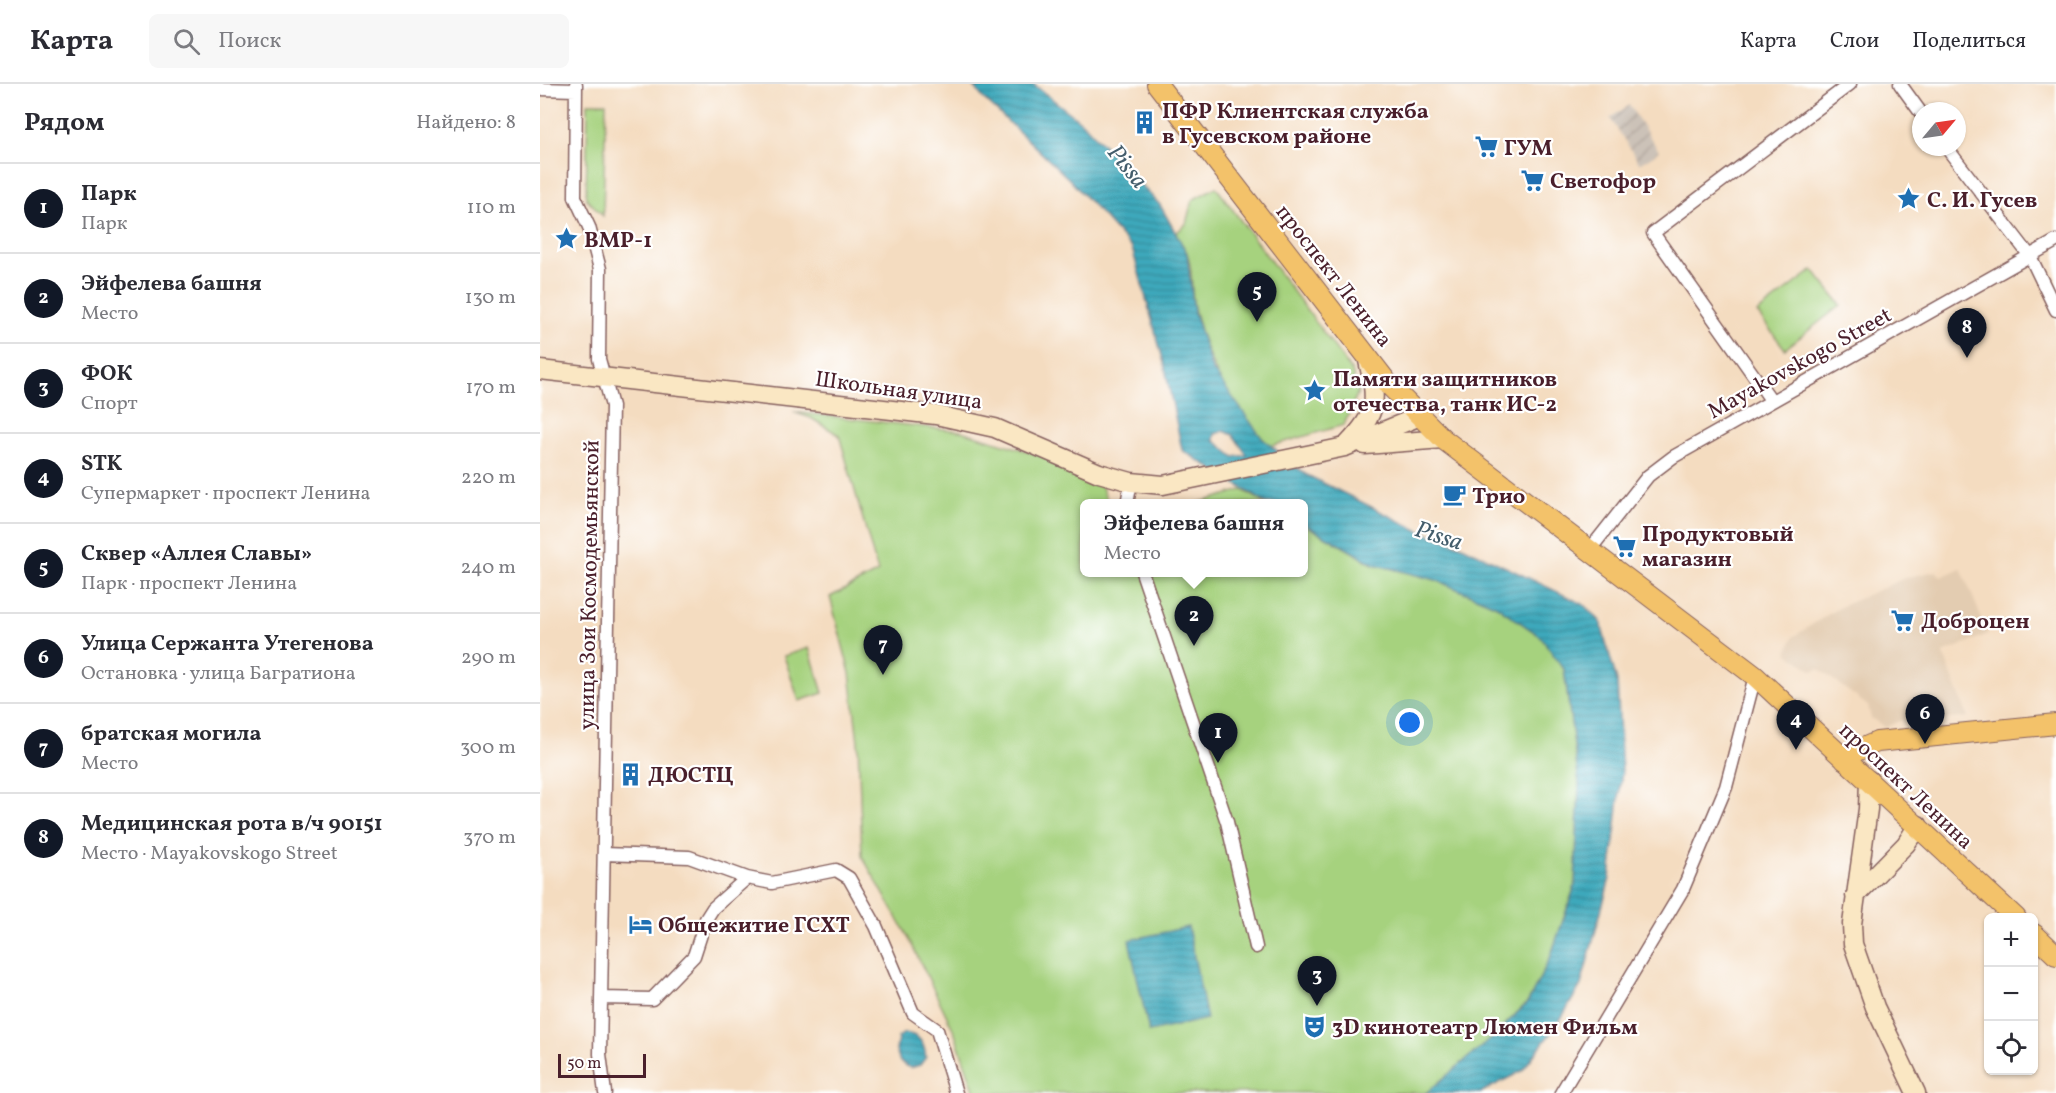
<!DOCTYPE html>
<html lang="ru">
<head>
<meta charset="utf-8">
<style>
	:root { --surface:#fff; --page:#f7f7f7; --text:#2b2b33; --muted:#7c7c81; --line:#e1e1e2; --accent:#111827 }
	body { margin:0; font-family:Vollkorn,serif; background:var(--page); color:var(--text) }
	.controls { position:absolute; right:18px; bottom:18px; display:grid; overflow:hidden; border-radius:9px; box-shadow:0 2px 4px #0004 }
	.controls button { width:54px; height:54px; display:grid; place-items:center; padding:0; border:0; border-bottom:2px solid var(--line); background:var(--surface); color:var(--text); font:30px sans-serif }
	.compass { position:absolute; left:1372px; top:18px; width:54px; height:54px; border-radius:50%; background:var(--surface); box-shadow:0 2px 4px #0004; rotate:61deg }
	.scale { position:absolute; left:18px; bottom:15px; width:88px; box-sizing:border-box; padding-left:6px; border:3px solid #4a1f2b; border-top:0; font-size:16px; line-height:21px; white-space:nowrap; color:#4a1f2b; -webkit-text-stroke:4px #fff; paint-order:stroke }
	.you { position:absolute; left:870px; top:639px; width:21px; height:21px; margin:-15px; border:4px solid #fff; border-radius:50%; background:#1a73e8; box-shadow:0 0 0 9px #1a73e833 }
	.badge { display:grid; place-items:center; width:39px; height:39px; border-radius:50%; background:var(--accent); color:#fff; font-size:20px; font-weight:700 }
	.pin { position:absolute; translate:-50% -50px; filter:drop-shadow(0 2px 3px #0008) }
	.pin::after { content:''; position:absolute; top:32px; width:21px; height:18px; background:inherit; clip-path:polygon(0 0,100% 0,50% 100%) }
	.popup { position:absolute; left:540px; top:415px; width:228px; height:78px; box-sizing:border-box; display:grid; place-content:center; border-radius:9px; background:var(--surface); filter:drop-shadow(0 2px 4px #0005); font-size:20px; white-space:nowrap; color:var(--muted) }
	.popup b { font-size:22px; color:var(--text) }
	.popup::after { content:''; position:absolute; left:50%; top:100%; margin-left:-12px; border:12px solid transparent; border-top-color:var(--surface) }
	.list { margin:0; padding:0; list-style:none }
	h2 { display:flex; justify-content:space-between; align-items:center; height:78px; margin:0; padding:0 24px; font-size:26px }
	h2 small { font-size:20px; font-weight:400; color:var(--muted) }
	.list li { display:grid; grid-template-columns:39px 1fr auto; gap:18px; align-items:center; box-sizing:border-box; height:90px; padding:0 24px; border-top:2px solid var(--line) }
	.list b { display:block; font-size:22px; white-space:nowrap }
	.list p { margin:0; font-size:20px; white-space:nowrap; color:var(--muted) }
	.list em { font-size:20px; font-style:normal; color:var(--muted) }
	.icon { flex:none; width:33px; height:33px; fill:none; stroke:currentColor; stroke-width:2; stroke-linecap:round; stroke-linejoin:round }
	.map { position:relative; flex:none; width:1516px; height:1009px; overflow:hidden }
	header { display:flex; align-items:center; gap:36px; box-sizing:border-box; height:84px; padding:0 30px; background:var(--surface); border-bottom:2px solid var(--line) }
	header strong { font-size:28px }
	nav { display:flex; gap:33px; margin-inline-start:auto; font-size:21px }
	.search { width:420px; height:54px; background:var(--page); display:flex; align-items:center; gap:15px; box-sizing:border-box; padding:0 21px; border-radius:9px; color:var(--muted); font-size:22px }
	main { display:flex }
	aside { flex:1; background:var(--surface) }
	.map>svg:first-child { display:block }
	.built { fill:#e3ccb1 }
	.industrial { fill:url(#industrial-furrows) }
	.green { fill:#a6d27e; stroke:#787854; stroke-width:1.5 }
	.water { fill:url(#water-rules); stroke:#446474; stroke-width:1.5; fill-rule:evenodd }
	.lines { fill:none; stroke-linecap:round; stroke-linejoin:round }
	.minor-casing { stroke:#86615f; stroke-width:15 }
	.secondary-casing { stroke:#86615f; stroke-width:21 }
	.primary-casing { stroke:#86615f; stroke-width:22 }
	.minor { stroke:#fff; stroke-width:12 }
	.secondary { stroke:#fae7c3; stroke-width:18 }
	.primary { stroke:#f3c26a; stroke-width:20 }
	.labels { text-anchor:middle; stroke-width:4.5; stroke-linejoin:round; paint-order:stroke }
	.poi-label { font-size:22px; font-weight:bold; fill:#4a1f2b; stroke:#fff; text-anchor:start }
	.street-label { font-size:22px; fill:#4a1f2b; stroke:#fff }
	.water-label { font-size:24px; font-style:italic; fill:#445d6c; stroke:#fff }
</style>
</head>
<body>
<header>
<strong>Карта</strong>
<div class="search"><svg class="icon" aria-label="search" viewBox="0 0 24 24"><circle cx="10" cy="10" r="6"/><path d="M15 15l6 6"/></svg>Поиск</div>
<nav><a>Карта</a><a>Слои</a><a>Поделиться</a></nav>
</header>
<main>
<aside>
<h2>Рядом<small>Найдено: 8</small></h2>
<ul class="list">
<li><span class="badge">1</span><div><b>Парк</b><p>Парк</p></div><em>110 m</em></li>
<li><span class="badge">2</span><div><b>Эйфелева башня</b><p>Место</p></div><em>130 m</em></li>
<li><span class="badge">3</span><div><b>ФОК</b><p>Спорт</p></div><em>170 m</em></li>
<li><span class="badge">4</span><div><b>STK</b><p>Супермаркет · проспект Ленина</p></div><em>220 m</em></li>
<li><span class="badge">5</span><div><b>Сквер «Аллея Славы»</b><p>Парк · проспект Ленина</p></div><em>240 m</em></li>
<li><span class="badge">6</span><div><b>Улица Сержанта Утегенова</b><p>Остановка · улица Багратиона</p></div><em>290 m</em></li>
<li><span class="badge">7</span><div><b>братская могила</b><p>Место</p></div><em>300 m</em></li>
<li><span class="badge">8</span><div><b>Медицинская рота в/ч 90151</b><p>Место · Mayakovskogo Street</p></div><em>370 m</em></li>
</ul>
</aside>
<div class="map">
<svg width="1516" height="1009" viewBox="0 0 1516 1009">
	<defs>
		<pattern id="industrial-furrows" width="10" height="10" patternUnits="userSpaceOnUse" patternTransform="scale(1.5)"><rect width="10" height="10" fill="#ccc2b8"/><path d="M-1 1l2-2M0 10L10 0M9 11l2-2" fill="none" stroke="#b1a69e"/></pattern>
		<pattern id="water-rules" width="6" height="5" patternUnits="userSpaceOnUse" patternTransform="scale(1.5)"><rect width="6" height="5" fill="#3da9bc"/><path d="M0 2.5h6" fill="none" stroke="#358999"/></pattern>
	</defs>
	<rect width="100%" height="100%" fill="#fff"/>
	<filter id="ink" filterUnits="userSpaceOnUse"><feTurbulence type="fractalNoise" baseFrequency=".0167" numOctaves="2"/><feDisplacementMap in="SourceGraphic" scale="12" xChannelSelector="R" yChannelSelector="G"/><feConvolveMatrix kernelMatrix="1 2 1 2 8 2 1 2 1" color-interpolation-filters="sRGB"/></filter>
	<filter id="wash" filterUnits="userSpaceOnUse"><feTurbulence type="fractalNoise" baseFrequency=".008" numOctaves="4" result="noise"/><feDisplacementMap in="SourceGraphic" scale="24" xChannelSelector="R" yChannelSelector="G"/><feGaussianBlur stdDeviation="1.35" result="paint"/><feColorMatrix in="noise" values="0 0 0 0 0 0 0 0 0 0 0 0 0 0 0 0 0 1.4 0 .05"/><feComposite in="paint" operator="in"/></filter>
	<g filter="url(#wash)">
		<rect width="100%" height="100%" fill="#f4dcc0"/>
		<path class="built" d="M 1421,484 L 1448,550 L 1403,569 L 1428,633 L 1364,640 L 1362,636 L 1345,643 L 1331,634 L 1328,622 L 1279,585 L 1273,587 L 1247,569 L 1253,553 L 1298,524 L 1367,493 L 1396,487 L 1401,493 Z"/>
		<path class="industrial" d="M 1089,21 L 1119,67 L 1100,80 L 1070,34 Z"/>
		<path class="green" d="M 48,19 L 66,19 L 63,132 L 46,114 Z
			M 676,103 L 812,287 L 818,308 L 804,341 L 731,362 C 691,329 667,277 655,228 C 650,210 654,187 647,169 C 645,163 638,156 635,150 L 646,140 L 652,116 Z
			M 1273,186 L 1301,221 L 1245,265 L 1217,229 Z
			M 253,328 L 421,347 L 556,388 L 568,419 L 544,420 L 544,488 L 764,488 L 764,440 L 833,480 L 896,496 L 955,521 L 1000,552 L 1024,585 L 1039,699 L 1035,802 L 1010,874 L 988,918 L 953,953 L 886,1009 L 435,1009 L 414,947 L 367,851 L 322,772 L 318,658 L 310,589 L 290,513 L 338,488 L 299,351 L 271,334 Z
			M 702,406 L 726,419 L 655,420 Z
			M 269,564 L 283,609 L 259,617 L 244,572 Z"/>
		<path class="water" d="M 432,0 L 493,0 L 544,40 L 620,121 L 647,169 L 654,228 L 672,285 L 722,354 L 765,390 L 880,447 L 920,461 L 1043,520 L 1060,537 L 1077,597 L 1082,687 L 1070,794 L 1041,901 L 1019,938 L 982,987 L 940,1009 L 886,1009 L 953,953 L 988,918 L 1010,874 L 1035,802 L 1039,699 L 1024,585 L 1000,552 L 955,521 L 896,496 L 834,480 L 764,440 L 764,420 L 726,419 L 642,366 L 624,279 L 592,164 L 529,95 L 443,14 ZM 684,347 L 693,351 L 707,371 L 694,373 L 674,356 L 675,350 Z
			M 648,843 L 667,935 L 609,948 L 589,856 Z
			M 364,949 C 380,951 384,958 386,973 L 380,981 L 370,984 L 360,978 L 356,967 L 358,954 Z"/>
	</g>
	<g filter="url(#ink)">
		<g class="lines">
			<defs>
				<path id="minor" d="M 36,0 L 35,113 L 49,143 L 60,185 L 59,275 L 72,322 L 60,970 L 65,1009
					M 1360,0 L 1381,29
					M 0,5 L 36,6
					M 1406,63 L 1490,172 L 1516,226
					M 1231,316 L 1113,149 L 1310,0
					M 587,420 L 591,398
					M 1048,468 L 1108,392 L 1133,373 L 1516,157
					M 602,488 L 687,738 L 716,863
					M 64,770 L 149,773 L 207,794 L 232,799 L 296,786 L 309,794 L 336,842 L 373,929 L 397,946 L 416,1009
					M 61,914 L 112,915 L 154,872 L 166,835 L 173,824 L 207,794
					M 1021,1009 L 1143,805 L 1186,703 L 1215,592"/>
				<path id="secondary" d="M 0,286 L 396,331 L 455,344 L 559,389 L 591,398 L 623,401 L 805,363 L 880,332
					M 807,361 C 840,326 837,317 827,272
					M 825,361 L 903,355
					M 1329,696 L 1328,725 L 1312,840 L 1313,860 L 1335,923 L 1376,1009
					M 1315,812 L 1366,760 L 1378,741"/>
				<path id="primary" d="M 617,0 L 850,302 L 903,355 L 1215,592 L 1476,834
					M 1305,676 L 1314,668 L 1337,658 L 1516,640
					M 1494,850 L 1516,871"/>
			</defs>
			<use href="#minor" class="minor-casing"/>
			<use href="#secondary" class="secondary-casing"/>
			<use href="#primary" class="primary-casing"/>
			<use href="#minor" class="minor"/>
			<use href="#secondary" class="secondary"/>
			<use href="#primary" class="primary"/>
		</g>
	</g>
	<defs>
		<symbol id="building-bare" viewBox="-9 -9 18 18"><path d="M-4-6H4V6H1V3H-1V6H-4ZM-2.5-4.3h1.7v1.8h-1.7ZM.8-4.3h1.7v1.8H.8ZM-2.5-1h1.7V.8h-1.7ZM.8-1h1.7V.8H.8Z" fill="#1f6fb2" stroke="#fff" stroke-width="2.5" paint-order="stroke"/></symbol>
		<symbol id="supermarket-bare" viewBox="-9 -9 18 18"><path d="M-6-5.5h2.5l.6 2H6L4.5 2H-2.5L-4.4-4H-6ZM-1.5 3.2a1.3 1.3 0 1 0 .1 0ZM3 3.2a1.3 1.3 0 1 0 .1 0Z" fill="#1f6fb2" stroke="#fff" stroke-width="2.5" paint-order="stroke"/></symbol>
		<symbol id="sight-bare" viewBox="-9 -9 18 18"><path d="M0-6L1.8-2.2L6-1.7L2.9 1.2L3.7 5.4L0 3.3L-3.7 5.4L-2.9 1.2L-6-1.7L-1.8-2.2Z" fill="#1f6fb2" stroke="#fff" stroke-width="2.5" paint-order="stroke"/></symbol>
		<symbol id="cafe-bare" viewBox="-9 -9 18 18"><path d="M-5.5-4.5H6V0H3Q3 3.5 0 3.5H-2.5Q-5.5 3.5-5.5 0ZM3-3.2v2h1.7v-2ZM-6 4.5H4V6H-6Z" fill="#1f6fb2" stroke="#fff" stroke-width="2.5" paint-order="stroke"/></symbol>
		<symbol id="hotel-bare" viewBox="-9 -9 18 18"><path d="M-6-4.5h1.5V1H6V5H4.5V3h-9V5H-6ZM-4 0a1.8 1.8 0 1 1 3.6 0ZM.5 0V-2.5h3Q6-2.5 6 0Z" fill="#1f6fb2" stroke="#fff" stroke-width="2.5" paint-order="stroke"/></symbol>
		<symbol id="theatre-bare" viewBox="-9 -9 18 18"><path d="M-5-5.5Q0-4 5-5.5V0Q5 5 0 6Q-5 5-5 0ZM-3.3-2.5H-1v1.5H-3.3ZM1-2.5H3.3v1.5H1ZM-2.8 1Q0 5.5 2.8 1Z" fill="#1f6fb2" stroke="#fff" stroke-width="2.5" paint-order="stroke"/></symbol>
	</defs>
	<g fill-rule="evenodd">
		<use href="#building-bare" x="588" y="22" width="33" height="33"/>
		<use href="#supermarket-bare" x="930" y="46" width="33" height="33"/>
		<use href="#supermarket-bare" x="976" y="80" width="33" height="33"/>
		<use href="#sight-bare" x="1352" y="98" width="33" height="33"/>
		<use href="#sight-bare" x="10" y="138" width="33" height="33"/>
		<use href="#sight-bare" x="758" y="290" width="33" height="33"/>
		<use href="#cafe-bare" x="898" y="394" width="33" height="33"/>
		<use href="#supermarket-bare" x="1068" y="446" width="33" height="33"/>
		<use href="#supermarket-bare" x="1346" y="520" width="33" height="33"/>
		<use href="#building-bare" x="74" y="674" width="33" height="33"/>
		<use href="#hotel-bare" x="84" y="824" width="33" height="33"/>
		<use href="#theatre-bare" x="758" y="926" width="33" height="33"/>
	</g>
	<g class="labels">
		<g class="poi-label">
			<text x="622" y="34">ПФР Клиентская служба<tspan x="622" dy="25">в Гусевском районе</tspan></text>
			<text x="964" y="71">ГУМ</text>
			<text x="1010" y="104">Светофор</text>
			<text x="1387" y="123">С. И. Гусев</text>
			<text x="44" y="163">BMP-1</text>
			<text x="793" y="302">Памяти защитников<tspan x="793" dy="25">отечества, танк ИС-2</tspan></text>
			<text x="932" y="419">Трио</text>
			<text x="1102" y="457">Продуктовый<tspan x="1102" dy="25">магазин</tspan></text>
			<text x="1381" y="544">Доброцен</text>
			<text x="108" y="698">ДЮСТЦ</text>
			<text x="118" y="848">Общежитие ГСХТ</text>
			<text x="792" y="950">3D кинотеатр Люмен Фильм</text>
		</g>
		<g class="street-label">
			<text transform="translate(795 191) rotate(52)" y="8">проспект Ленина</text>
			<text transform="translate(1259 278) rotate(-29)" y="8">Mayakovskogo Street</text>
			<text transform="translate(359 305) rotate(8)" y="8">Школьная улица</text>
			<text transform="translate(48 501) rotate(-89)" y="8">улица Зои Космодемьянской</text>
			<text transform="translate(1367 701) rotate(43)" y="8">проспект Ленина</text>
		</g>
		<g class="water-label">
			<text transform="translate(588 82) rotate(51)" y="8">Pissa</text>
			<text transform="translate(899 451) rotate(18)" y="8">Pissa</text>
		</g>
	</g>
</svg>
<div class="controls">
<button>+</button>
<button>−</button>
<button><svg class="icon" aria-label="locate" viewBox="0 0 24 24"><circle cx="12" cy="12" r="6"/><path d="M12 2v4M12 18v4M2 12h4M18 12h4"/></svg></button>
</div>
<svg class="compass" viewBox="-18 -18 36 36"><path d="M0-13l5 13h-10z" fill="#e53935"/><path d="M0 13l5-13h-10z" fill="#7c7c81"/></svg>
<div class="scale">50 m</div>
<div class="you"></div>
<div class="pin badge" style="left:678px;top:679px">1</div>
<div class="pin badge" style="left:654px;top:562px">2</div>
<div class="popup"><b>Эйфелева башня</b>Место</div>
<div class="pin badge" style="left:777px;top:922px">3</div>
<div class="pin badge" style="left:1256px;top:666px">4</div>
<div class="pin badge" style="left:717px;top:238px">5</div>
<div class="pin badge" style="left:1385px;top:660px">6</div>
<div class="pin badge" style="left:343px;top:591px">7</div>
<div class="pin badge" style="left:1427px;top:274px">8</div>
</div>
</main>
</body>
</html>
